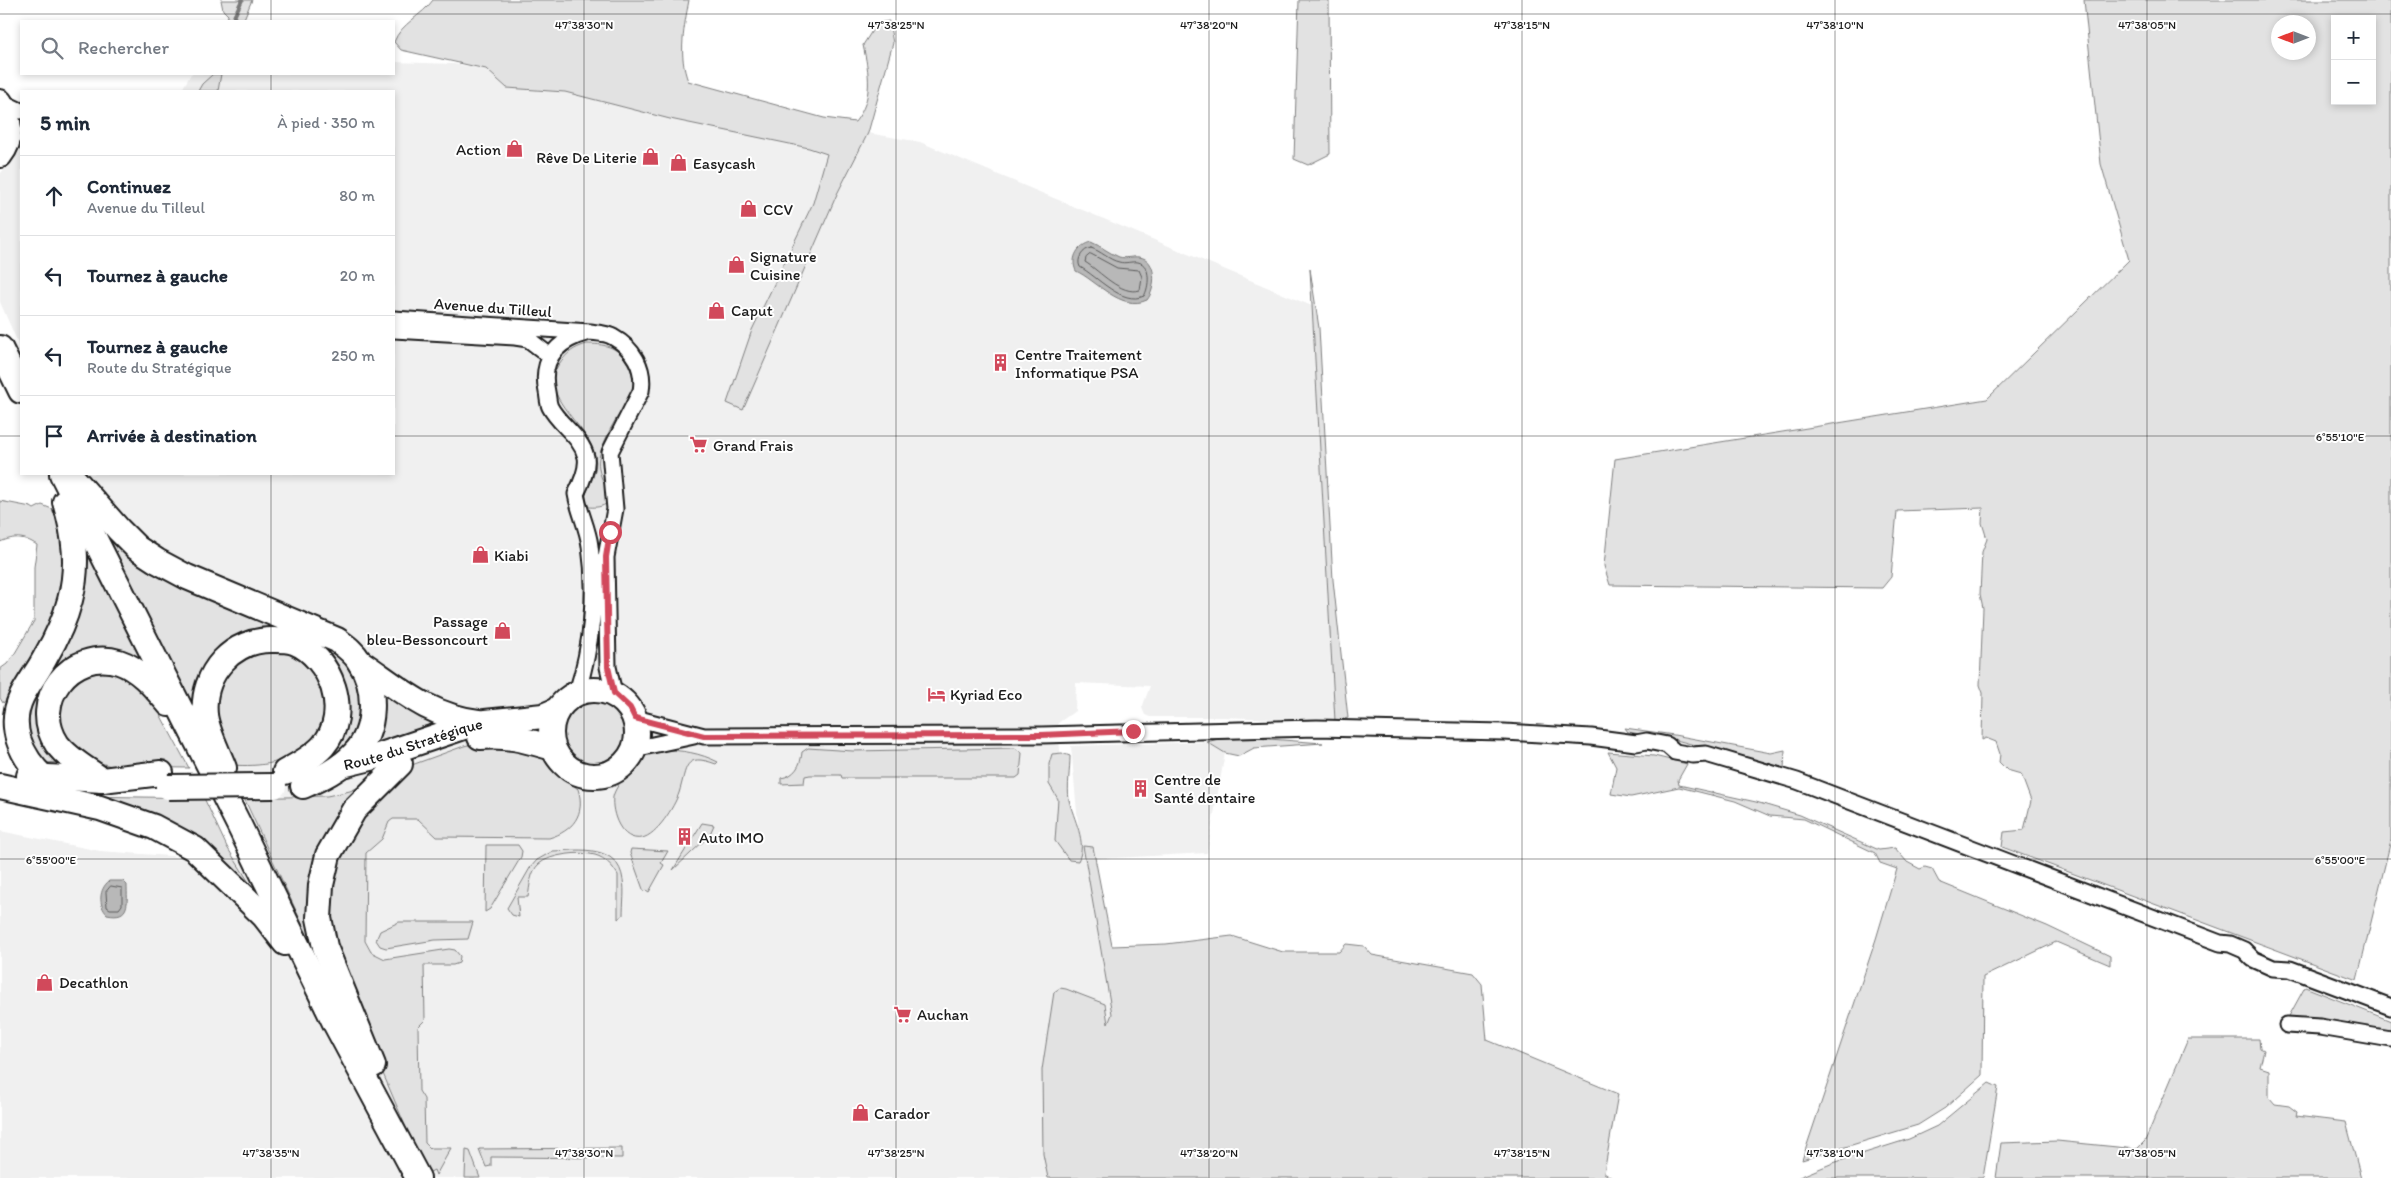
<!DOCTYPE html>
<html lang="fr">
<head>
<meta charset="utf-8">
<style>
	:root { --surface:#fff; --page:#f2f2f3; --text:#1f2937; --muted:#747a83; --line:#e0e1e3 }
	body { margin:0; font-family:Itim,sans-serif; background:var(--page); color:var(--text) }
	.controls { position:absolute; right:15px; top:15px; display:grid; overflow:hidden; border-radius:0px; box-shadow:0 2px 8px #0003 }
	.controls button { width:45px; height:45px; display:grid; place-items:center; padding:0; border:0; border-bottom:1px solid var(--line); background:var(--surface); color:var(--text); font:25px sans-serif }
	.compass { position:absolute; left:2271px; top:15px; width:45px; height:45px; border-radius:50%; background:var(--surface); box-shadow:0 2px 8px #0003; rotate:270deg }
	.stop { position:absolute; width:15px; height:15px; margin:-11px; border:4px solid #d1495b; border-radius:50%; background:#fff }
	.stop.end { background:#d1495b; border-color:#fff; box-shadow:0 1px 5px #0008 }
	.list { margin:0; padding:0; list-style:none }
	h2 { display:flex; justify-content:space-between; align-items:center; height:65px; margin:0; padding:0 20px; font-size:21px }
	h2 small { font-size:16px; font-weight:400; color:var(--muted) }
	.list li { display:grid; grid-template-columns:32px 1fr auto; gap:15px; align-items:center; box-sizing:border-box; height:80px; padding:0 20px; border-top:1px solid var(--line) }
	.list b { display:block; font-size:19px; white-space:nowrap }
	.list p { margin:0; font-size:16px; white-space:nowrap; color:var(--muted) }
	.list em { font-size:16px; font-style:normal; color:var(--muted) }
	.icon { flex:none; width:28px; height:28px; fill:none; stroke:currentColor; stroke-width:2; stroke-linecap:round; stroke-linejoin:round }
	.map { position:relative; flex:none; width:2391px; height:1178px; overflow:hidden }
	.search { position:absolute; background:var(--surface); box-shadow:0 2px 8px #0003; left:20px; top:20px; width:375px; height:55px; display:flex; align-items:center; gap:12px; box-sizing:border-box; padding:0 18px; border-radius:0px; color:var(--muted); font-size:19px }
	.panel { position:absolute; background:var(--surface); box-shadow:0 2px 8px #0003; left:20px; top:90px; width:375px; height:385px; border-radius:0px }
	.map>svg:first-child { display:block }
	.built { fill:#f0f0f0 }
	.green { fill:#e2e2e2; stroke:#7f7f7f; fill-rule:evenodd }
	.water { fill:#b8b8b8; stroke:#7a7a7a }
	.lines { fill:none; stroke-linecap:round; stroke-linejoin:round }
	.shore { stroke:#5a5a5a; stroke-width:1 }
	.stream { stroke:#7a7a7a; stroke-width:4 }
	.street-casing { stroke:#1c1c1c; stroke-width:19 }
	.primary-casing { stroke:#1c1c1c; stroke-width:28 }
	.street { stroke:#fff; stroke-width:15 }
	.primary { stroke:#fff; stroke-width:24 }
	.primary-bridge-casing { stroke:#1c1c1c; stroke-width:28; stroke-linecap:butt }
	.primary-bridge { stroke:#fff; stroke-width:24 }
	.route { stroke:#d1495b; stroke-width:6 }
	.ticks { fill:none; stroke:#1c1c1c; stroke-width:1; stroke-opacity:0.45 }
	.labels { text-anchor:middle; stroke-width:4; stroke-linejoin:round; paint-order:stroke }
	.poi-label { font-size:16px; fill:#1c1c1c; stroke:#fff; text-anchor:start }
	.street-label { font-size:16px; fill:#1c1c1c; stroke:#fff }
	.ticks-label { font-size:12px; text-anchor:middle; fill:#1c1c1c; stroke:#fff; stroke-width:4; stroke-linejoin:round; paint-order:stroke }
</style>
</head>
<body>
<div class="map">
<svg width="2391" height="1178" viewBox="0 0 2391 1178">
	<rect width="100%" height="100%" fill="#fff"/>
	<filter id="ink" filterUnits="userSpaceOnUse"><feTurbulence type="fractalNoise" baseFrequency=".02" numOctaves="2"/><feDisplacementMap in="SourceGraphic" scale="10" xChannelSelector="R" yChannelSelector="G"/><feConvolveMatrix kernelMatrix="1 2 1 2 8 2 1 2 1" color-interpolation-filters="sRGB"/></filter>
	<g filter="url(#ink)">
		<path class="built" d="M 394,62 L 454,64 L 486,69 L 508,88 L 565,92 L 670,119 L 809,148 L 827,154 L 868,133 L 920,142 L 1312,306 L 1335,721 L 1222,717 L 1150,717 L 1145,715 L 1142,708 L 1150,686 L 1076,683 L 1075,711 L 1058,723 L 1060,750 L 1058,799 L 1079,834 L 1071,746 L 1207,742 L 1225,753 L 1207,853 L 1096,859 L 1093,847 L 1095,918 L 1112,1014 L 1049,1178 L 0,1178 L 0,831 L 100,851 L 198,858 L 276,856 L 77,474 L 394,474 L 394,91 L 181,91 L 191,74 L 394,74 Z
			M 21,150 L 21,350 L 0,302 L 0,174 Z"/>
		<path class="green" d="M 221,0 L 252,0 L 243,21 L 227,21 L 228,15 L 223,10 Z
			M 433,0 L 689,0 C 684,27 678,55 688,81 L 824,118 L 855,122 C 874,98 869,73 863,45 L 877,23 L 889,21 L 893,43 L 868,133 L 837,194 L 743,410 L 727,403 L 752,330 L 813,203 L 827,154 L 809,148 L 670,119 L 565,92 L 507,88 L 486,69 L 401,50 L 394,42 C 401,23 422,16 433,0 Z
			M 1299,0 L 1329,0 L 1330,154 L 1308,165 L 1294,159 Z
			M 2084,0 L 2391,0 L 2391,840 L 2357,980 L 2002,847 L 2004,832 L 2024,830 L 2031,801 L 2021,774 L 2007,770 L 1999,762 L 2000,754 L 1996,742 L 1986,738 L 1982,740 L 1983,693 L 1980,685 L 1983,608 L 1980,594 L 1982,552 L 1987,539 L 1982,523 L 1983,508 L 1897,511 L 1891,577 L 1882,588 L 1610,585 L 1604,566 L 1615,459 L 1987,399 L 2129,260 L 2101,164 ZM 2335,19 L 2372,19 L 2372,101 L 2335,101 ZM 2308,22 L 2308,52 L 2278,52 L 2278,22 Z
			M 213,74 L 221,74 L 218,91 L 198,91 L 202,84 Z
			M 1310,269 L 1319,328 L 1333,580 L 1348,718 L 1335,721 Z
			M 587,344 C 603,344 617,346 626,361 C 634,373 637,390 628,404 C 625,408 621,411 618,416 C 611,426 604,442 600,454 C 597,463 599,474 604,483 C 605,486 609,489 610,493 C 612,506 598,508 589,507 L 584,500 C 588,485 599,472 595,456 C 590,426 536,396 559,364 C 567,353 573,348 587,344 Z
			M 0,501 L 31,507 L 34,509 L 42,505 L 52,509 L 64,538 L 67,590 L 20,683 L 3,703 L 0,698 L 0,669 L 7,664 L 15,653 L 34,621 L 34,567 L 37,545 C 23,536 15,536 0,542 Z
			M 103,528 L 303,631 L 346,660 L 358,671 L 364,725 L 341,757 L 318,762 L 332,671 L 258,634 L 197,703 L 192,704 L 106,539 Z
			M 85,551 L 95,561 L 148,673 L 125,657 L 56,671 L 60,762 L 44,763 L 30,753 L 25,712 Z
			M 266,651 C 272,651 280,650 286,652 C 315,662 335,698 322,727 C 320,733 314,738 309,742 C 288,764 261,767 231,765 L 213,724 L 218,685 L 232,665 L 250,654 Z
			M 105,667 L 137,682 L 154,703 L 189,768 L 115,767 L 86,759 L 59,729 L 60,697 L 79,675 Z
			M 383,687 L 447,725 L 370,752 Z
			M563 733a31 31 0 1 1 62 0a31 31 0 1 1-62 0Z
			M 1625,728 L 1674,735 L 1771,753 L 1785,750 L 1784,769 L 1676,740 L 1628,732 Z
			M 1255,738 L 1323,743 L 1254,748 L 1239,756 L 1225,753 L 1207,742 L 1218,739 Z
			M 485,741 L 546,757 L 555,771 L 578,789 C 586,814 573,831 549,838 L 437,837 L 418,819 L 393,819 L 389,822 L 382,839 L 366,853 L 365,941 L 371,952 L 385,959 L 449,949 L 455,950 L 460,956 L 459,963 L 453,965 L 424,965 L 425,1020 L 418,1027 L 419,1091 L 424,1099 L 425,1143 L 430,1148 L 451,1148 L 436,1175 L 434,1170 L 428,1173 L 413,1144 L 333,956 L 326,904 L 341,841 L 409,766 L 464,746 Z
			M 808,748 L 853,751 L 1015,748 L 1022,753 L 1020,775 L 1016,778 L 842,778 L 841,775 L 810,775 L 805,776 L 804,783 L 781,784 L 781,778 C 795,776 801,765 802,752 Z
			M 662,750 C 682,750 700,753 718,762 L 716,764 C 683,752 687,768 679,793 C 674,807 657,835 642,838 C 621,842 611,813 613,797 C 615,785 637,760 648,753 C 651,751 657,751 662,750 Z
			M 1608,752 L 1654,756 L 1687,764 L 1678,780 L 1679,785 L 1756,802 L 1800,815 L 1879,850 L 1895,848 L 1907,862 L 1920,869 L 1925,867 L 1932,869 L 1939,882 L 2047,926 L 2110,956 L 2110,965 L 2056,942 L 1983,977 L 1982,1075 L 1945,1108 L 1918,1125 L 1802,1160 L 1876,939 L 1897,869 L 1880,863 L 1875,853 L 1804,819 L 1770,816 L 1735,801 L 1679,787 L 1631,797 L 1611,794 L 1616,767 Z
			M 1062,753 L 1070,756 C 1070,770 1067,786 1069,800 C 1073,818 1088,843 1078,861 L 1069,860 L 1055,841 L 1058,799 L 1049,784 L 1049,764 L 1052,754 Z
			M 379,778 L 322,854 L 335,995 L 244,798 L 327,796 L 350,791 Z
			M 78,796 L 204,798 L 227,847 L 260,900 L 236,878 Z
			M 702,823 L 714,825 L 709,836 L 673,870 Z
			M 486,845 L 518,845 L 522,851 L 521,857 L 490,909 L 485,912 Z
			M 1083,846 L 1093,847 L 1112,946 L 1166,944 L 1232,936 L 1283,952 L 1339,952 L 1346,944 L 1364,946 L 1372,955 L 1473,973 L 1482,984 L 1487,1040 L 1618,1094 L 1604,1173 L 1612,1178 L 1048,1178 L 1043,1154 L 1042,1070 L 1054,992 L 1060,988 L 1066,989 L 1105,1004 L 1108,1024 L 1112,1014 Z
			M 631,849 L 668,851 L 661,863 L 664,865 L 649,892 L 646,890 L 644,892 L 630,853 Z
			M 553,851 C 580,850 618,844 623,880 C 625,891 623,904 623,915 L 618,919 L 618,875 C 613,867 606,858 595,855 C 581,851 550,854 539,864 C 530,872 530,886 528,897 L 517,897 L 519,917 L 512,915 L 507,908 L 530,868 L 537,860 Z
			M 399,922 L 473,922 L 468,939 L 435,940 L 386,948 L 380,946 L 376,940 L 380,931 Z
			M 2305,987 L 2391,1021 L 2391,1033 L 2288,1018 Z
			M 2188,1039 L 2259,1039 L 2260,1048 L 2264,1050 L 2260,1067 L 2269,1070 L 2269,1097 L 2275,1104 L 2289,1106 L 2297,1112 L 2296,1116 L 2346,1122 L 2361,1178 L 1996,1178 L 2001,1143 L 2057,1141 L 2137,1149 L 2145,1141 Z
			M 1989,1083 L 1998,1087 L 1983,1178 L 1797,1178 L 1833,1163 L 1909,1139 L 1937,1126 Z
			M 622,1148 L 622,1158 L 491,1157 L 491,1166 L 486,1167 L 479,1149 Z
			M 466,1150 L 470,1151 L 480,1178 L 465,1178 Z"/>
		<path class="water" d="M 1091,242 C 1101,246 1109,253 1119,257 C 1126,259 1132,256 1139,257 C 1158,259 1156,289 1147,300 C 1121,312 1096,280 1076,271 C 1070,258 1078,245 1091,242 Z
			M 109,881 L 123,881 L 127,885 C 127,902 131,919 107,914 C 98,905 99,889 109,881 Z"/>
		<g class="lines">
			<path class="shore" d="M 1091,248 C 1101,251 1109,260 1119,262 C 1125,264 1132,261 1138,262 C 1152,265 1149,288 1144,296 C 1122,306 1097,276 1080,267 C 1076,259 1083,249 1091,248 Z
				M 1091,254 L 1117,268 L 1139,270 L 1142,277 L 1140,290 C 1121,296 1100,271 1085,262 L 1086,258 Z
				M 111,886 L 122,888 L 122,905 L 119,909 L 110,909 L 107,907 L 106,892 Z"/>
			<path class="stream" d="M 232,21 L 242,0"/>
			<defs>
				<path id="street" d="M 0,101 L 21,111
					M 394,319 L 590,332 C 597,333 607,333 613,337 C 633,348 645,368 641,391 L 610,452 L 615,509 L 606,557 L 608,667 L 614,693
					M 394,330 L 515,337 L 528,339 L 550,356
					M 577,692 C 592,646 597,594 590,546 C 588,528 579,512 576,494 C 581,484 588,468 586,457 C 581,436 559,425 550,407 C 548,403 548,397 547,392 C 540,361 556,341 586,333
					M 635,718 L 704,736 L 1041,735 L 1317,728 L 1504,732 L 1591,737 L 1636,743 L 1647,741 L 1667,745 L 1675,752 L 1693,755 L 1706,754 L 1797,781 L 2220,943 L 2230,944 L 2244,950 L 2253,959 L 2273,968 L 2290,969 L 2391,1007
					M 634,749 L 694,736
					M 2287,1025 L 2320,1027 L 2391,1039"/>
				<g id="primary">
					<path d="M 0,102 C 10,119 14,138 0,155"/>
					<path d="M 0,348 L 21,391"/>
					<path d="M 62,474 L 238,823 L 335,1023 L 418,1178"/>
					<path d="M 74,479 L 119,530 L 137,548 L 157,561 L 187,577 L 337,640 C 345,646 354,652 359,661 C 377,687 377,731 354,754 C 340,769 321,778 303,786"/>
					<path d="M 360,662 C 400,689 428,716 478,722"/>
					<circle cx="594" cy="733" r="43"/>
					<path d="M 480,737 C 511,735 525,740 553,748"/>
					<path id="s1" d="M 342,765 L 375,757 L 464,727 L 485,722 L 543,716 L 557,710"/>
					<path d="M 224,768 C 218,752 207,732 205,715 C 201,673 233,638 275,640 C 281,640 288,640 294,642 C 331,657 352,713 323,746 C 313,757 298,765 285,772"/>
					<path d="M 161,773 L 102,780 C 87,769 68,759 57,744 C 29,702 71,647 119,662 C 140,669 155,688 169,704"/>
					<path d="M 29,776 L 103,780"/>
					<path d="M 44,778 C 21,757 7,726 22,696 C 29,682 39,670 46,656 C 56,639 65,619 70,600 C 79,566 75,535 65,502"/>
					<path d="M 0,786 L 100,808 L 154,827 L 195,849 L 264,916 L 285,943"/>
					<path d="M 373,1065 L 325,947 L 319,918 L 321,885 L 328,855 L 354,810 L 400,764"/>
				</g>
			</defs>
			<use href="#street" class="street-casing"/>
			<use href="#primary" class="primary-casing"/>
			<use href="#street" class="street"/>
			<use href="#primary" class="primary"/>
			<defs>
				<path id="primary-bridge" d="M 168,787 L 274,786"/>
			</defs>
			<use href="#primary-bridge" class="primary-bridge-casing"/>
			<use href="#primary-bridge" class="primary-bridge"/>
		</g>
	</g>
	<g class="lines" filter="url(#ink)">
		<path class="route" d="M 610,532 L 606,557 L 608,667 L 614,693 L 630,708 L 635,718 L 704,736 L 1041,735 L 1133,731"/>
	</g>
	<path class="ticks" d="M 271,0 L 271,21M 584,0 L 584,1178M 896,0 L 896,1178M 1209,0 L 1209,1178M 1522,0 L 1522,1178M 1835,0 L 1835,1178M 2147,0 L 2147,1178M 0,14 L 2391,14M 271,74 L 271,91M 0,436 L 21,436M 394,436 L 2391,436M 271,474 L 271,1178M 0,859 L 2391,859"/>
	<defs>
		<symbol id="shop-bare" viewBox="-9 -9 18 18"><path d="M-5-2.5h2.3a2.7 3.5 0 0 1 5.4 0H5L5.5 6h-11ZM-1.5-2.5h3a1.5 2.3 0 0 0-3 0Z" fill="#d1495b" stroke="#fff" stroke-width="2.5" paint-order="stroke"/></symbol>
		<symbol id="building-bare" viewBox="-9 -9 18 18"><path d="M-4-6H4V6H1V3H-1V6H-4ZM-2.5-4.3h1.7v1.8h-1.7ZM.8-4.3h1.7v1.8H.8ZM-2.5-1h1.7V.8h-1.7ZM.8-1h1.7V.8H.8Z" fill="#d1495b" stroke="#fff" stroke-width="2.5" paint-order="stroke"/></symbol>
		<symbol id="supermarket-bare" viewBox="-9 -9 18 18"><path d="M-6-5.5h2.5l.6 2H6L4.5 2H-2.5L-4.4-4H-6ZM-1.5 3.2a1.3 1.3 0 1 0 .1 0ZM3 3.2a1.3 1.3 0 1 0 .1 0Z" fill="#d1495b" stroke="#fff" stroke-width="2.5" paint-order="stroke"/></symbol>
		<symbol id="hotel-bare" viewBox="-9 -9 18 18"><path d="M-6-4.5h1.5V1H6V5H4.5V3h-9V5H-6ZM-4 0a1.8 1.8 0 1 1 3.6 0ZM.5 0V-2.5h3Q6-2.5 6 0Z" fill="#d1495b" stroke="#fff" stroke-width="2.5" paint-order="stroke"/></symbol>
	</defs>
	<g fill-rule="evenodd">
		<use href="#shop-bare" x="502" y="136" width="25" height="25"/>
		<use href="#shop-bare" x="638" y="144" width="25" height="25"/>
		<use href="#shop-bare" x="666" y="150" width="25" height="25"/>
		<use href="#shop-bare" x="736" y="196" width="25" height="25"/>
		<use href="#shop-bare" x="724" y="252" width="25" height="25"/>
		<use href="#shop-bare" x="704" y="298" width="25" height="25"/>
		<use href="#building-bare" x="988" y="350" width="25" height="25"/>
		<use href="#supermarket-bare" x="686" y="432" width="25" height="25"/>
		<use href="#shop-bare" x="468" y="542" width="25" height="25"/>
		<use href="#shop-bare" x="490" y="618" width="25" height="25"/>
		<use href="#hotel-bare" x="924" y="682" width="25" height="25"/>
		<use href="#building-bare" x="1128" y="776" width="25" height="25"/>
		<use href="#building-bare" x="672" y="824" width="25" height="25"/>
		<use href="#shop-bare" x="32" y="970" width="25" height="25"/>
		<use href="#supermarket-bare" x="890" y="1002" width="25" height="25"/>
		<use href="#shop-bare" x="848" y="1100" width="25" height="25"/>
	</g>
	<g class="labels">
		<g class="poi-label">
			<text x="501" y="155" text-anchor="end">Action</text>
			<text x="637" y="163" text-anchor="end">Rêve De Literie</text>
			<text x="693" y="169">Easycash</text>
			<text x="763" y="215">CCV</text>
			<text x="750" y="262">Signature<tspan x="750" dy="18">Cuisine</tspan></text>
			<text x="731" y="316">Caput</text>
			<text x="1015" y="360">Centre Traitement<tspan x="1015" dy="18">Informatique PSA</tspan></text>
			<text x="713" y="451">Grand Frais</text>
			<text x="494" y="561">Kiabi</text>
			<text x="488" y="627" text-anchor="end">Passage<tspan x="488" dy="18">bleu-Bessoncourt</tspan></text>
			<text x="950" y="700">Kyriad Eco</text>
			<text x="1154" y="785">Centre de<tspan x="1154" dy="18">Santé dentaire</tspan></text>
			<text x="699" y="843">Auto IMO</text>
			<text x="59" y="988">Decathlon</text>
			<text x="917" y="1020">Auchan</text>
			<text x="874" y="1119">Carador</text>
		</g>
		<g class="street-label">
			<text transform="translate(493 307) rotate(4)" y="6">Avenue du Tilleul</text>
			<text dy="6" stroke="none"><textPath href="#s1" startOffset="74">Route du Stratégique</textPath></text>
		</g>
	</g>
	<g class="ticks-label">
		<text x="584" y="29">47°38'30"N</text>
		<text x="896" y="29">47°38'25"N</text>
		<text x="1209" y="29">47°38'20"N</text>
		<text x="1522" y="29">47°38'15"N</text>
		<text x="1835" y="29">47°38'10"N</text>
		<text x="2147" y="29">47°38'05"N</text>
		<text x="2340" y="441">6°55'10"E</text>
		<text x="2340" y="864">6°55'00"E</text>
		<text x="51" y="864">6°55'00"E</text>
		<text x="271" y="1157">47°38'35"N</text>
		<text x="584" y="1157">47°38'30"N</text>
		<text x="896" y="1157">47°38'25"N</text>
		<text x="1209" y="1157">47°38'20"N</text>
		<text x="1522" y="1157">47°38'15"N</text>
		<text x="1835" y="1157">47°38'10"N</text>
		<text x="2147" y="1157">47°38'05"N</text>
	</g>
</svg>
<div class="controls">
<button>+</button>
<button>−</button>
</div>
<svg class="compass" viewBox="-18 -18 36 36"><path d="M0-13l5 13h-10z" fill="#e53935"/><path d="M0 13l5-13h-10z" fill="#747a83"/></svg>
<div class="stop" style="left:610px;top:532px"></div>
<div class="stop end" style="left:1133px;top:731px"></div>
<div class="search"><svg class="icon" aria-label="search" viewBox="0 0 24 24"><circle cx="10" cy="10" r="6"/><path d="M15 15l6 6"/></svg>Rechercher</div>
<section class="panel">
<h2>5 min<small>À pied · 350 m</small></h2>
<ul class="list">
<li><svg class="icon" aria-label="ahead" viewBox="0 0 24 24"><path d="M12 20V5M6 11l6-6 6 6"/></svg><div><b>Continuez</b><p>Avenue du Tilleul</p></div><em>80 m</em></li>
<li><svg class="icon" aria-label="left" viewBox="0 0 24 24"><path d="M17 20v-9H6M10 6l-5 5 5 5"/></svg><div><b>Tournez à gauche</b></div><em>20 m</em></li>
<li><svg class="icon" aria-label="left" viewBox="0 0 24 24"><path d="M17 20v-9H6M10 6l-5 5 5 5"/></svg><div><b>Tournez à gauche</b><p>Route du Stratégique</p></div><em>250 m</em></li>
<li><svg class="icon" aria-label="arrive" viewBox="0 0 24 24"><path d="M6 21V4h12l-3 4 3 4H6"/></svg><div><b>Arrivée à destination</b></div></li>
</ul>
</section>
</div>
</body>
</html>
